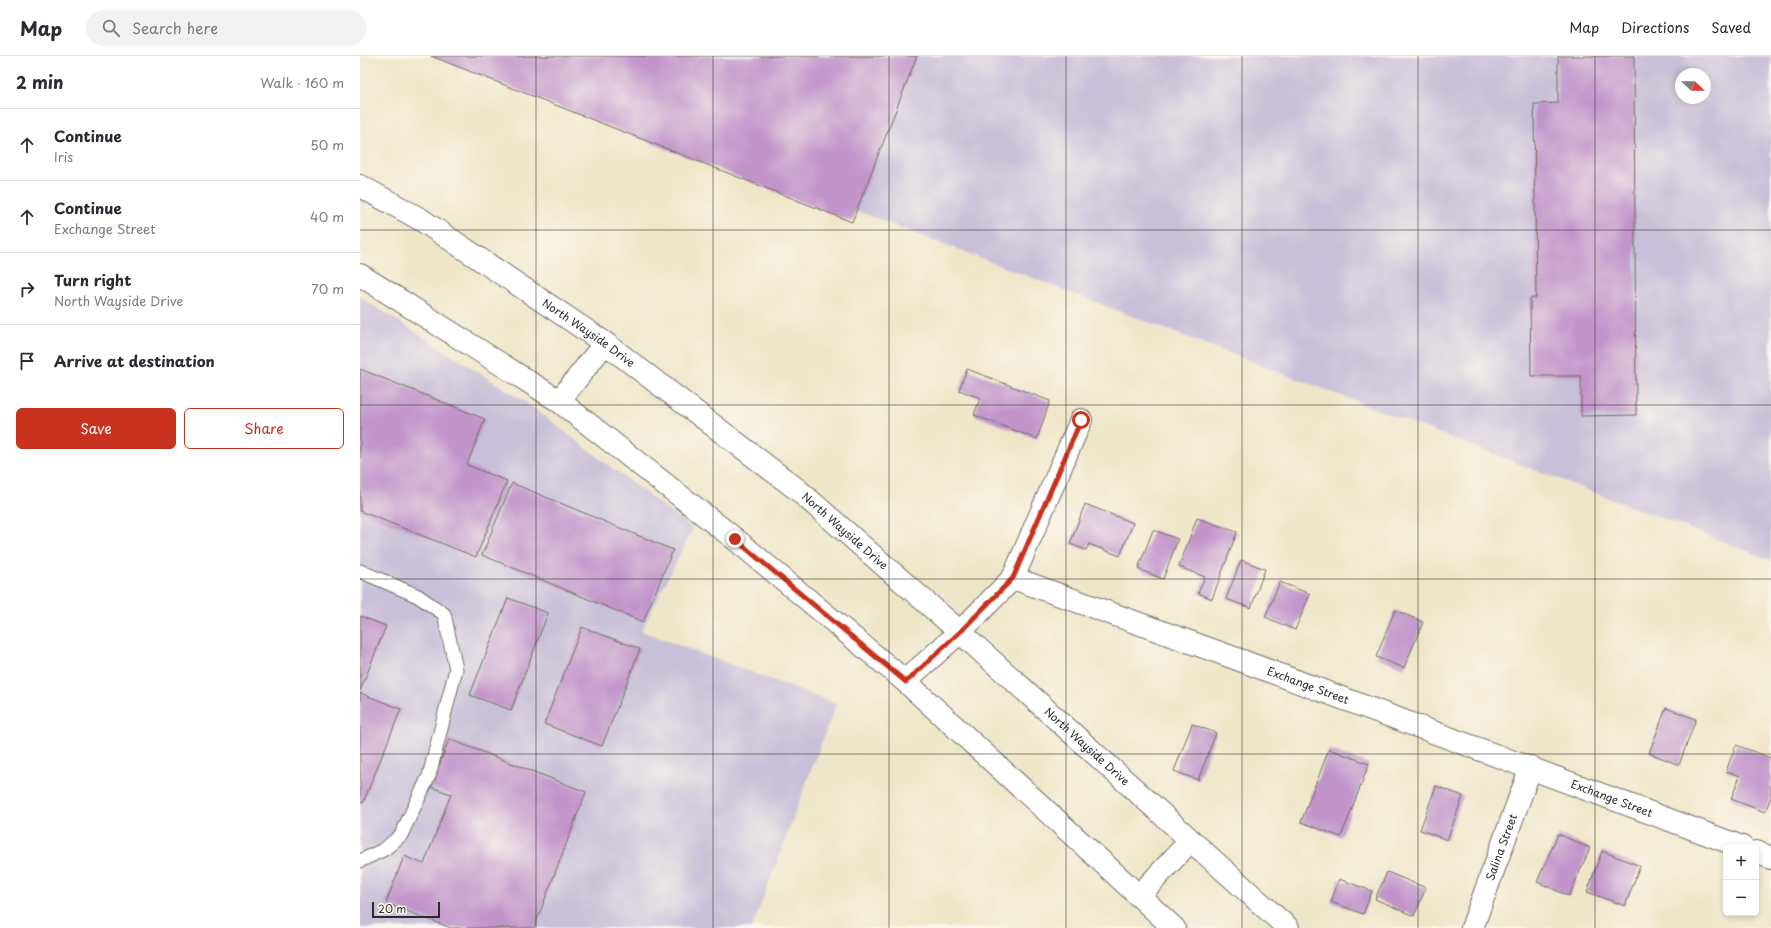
<!DOCTYPE html>
<html lang="en">
<head>
<meta charset="utf-8">
<style>
	:root { --surface:#fff; --page:#f2f2f3; --text:#2b2b33; --muted:#7c7c81; --line:#e1e1e2; --accent:#c8321e }
	body { margin:0; font-family:"Playpen Sans",sans-serif; background:var(--page); color:var(--text) }
	.controls { position:absolute; right:12px; bottom:12px; display:grid; overflow:hidden; border-radius:6px; box-shadow:0 2px 6px #0003 }
	.controls button { width:36px; height:36px; display:grid; place-items:center; padding:0; border:0; border-bottom:1px solid var(--line); background:var(--surface); color:var(--text); font:20px sans-serif }
	.compass { position:absolute; left:1315px; top:12px; width:36px; height:36px; border-radius:50%; background:var(--surface); box-shadow:0 2px 6px #0003; rotate:112deg }
	.scale { position:absolute; left:12px; bottom:10px; width:68px; box-sizing:border-box; padding-left:4px; border:2px solid #2b2b2b; border-top:0; font-size:11px; line-height:14px; white-space:nowrap; color:#2b2b2b; -webkit-text-stroke:3px #fbf7ec; paint-order:stroke }
	.stop { position:absolute; width:12px; height:12px; margin:-9px; border:3px solid #c8321e; border-radius:50%; background:#fff }
	.stop.end { background:#c8321e; border-color:#fff; box-shadow:0 1px 4px #0008 }
	.list { margin:0; padding:0; list-style:none }
	h2 { display:flex; justify-content:space-between; align-items:center; height:52px; margin:0; padding:0 16px; font-size:17px }
	h2 small { font-size:13px; font-weight:400; color:var(--muted) }
	.list li { display:grid; grid-template-columns:26px 1fr auto; gap:12px; align-items:center; box-sizing:border-box; height:72px; padding:0 16px; border-top:1px solid var(--line) }
	.list b { display:block; font-size:15px; white-space:nowrap }
	.list p { margin:0; font-size:13px; white-space:nowrap; color:var(--muted) }
	.list em { font-size:13px; font-style:normal; color:var(--muted) }
	.actions { display:flex; gap:8px; padding:12px 16px }
	.actions a { flex:1; padding:9px 0; border:1px solid var(--accent); border-radius:6px; text-align:center; font-size:14px; color:var(--accent) }
	.actions .main { background:var(--accent); color:#fff }
	.icon { flex:none; width:22px; height:22px; fill:none; stroke:currentColor; stroke-width:2; stroke-linecap:round; stroke-linejoin:round }
	.map { position:relative; flex:none; width:1411px; height:872px; overflow:hidden }
	header { display:flex; align-items:center; gap:24px; box-sizing:border-box; height:56px; padding:0 20px; background:var(--surface); border-bottom:1px solid var(--line) }
	header strong { font-size:19px }
	nav { display:flex; gap:22px; margin-inline-start:auto; font-size:14px }
	.search { width:280px; height:36px; background:var(--page); display:flex; align-items:center; gap:10px; box-sizing:border-box; padding:0 14px; border-radius:22px; color:var(--muted); font-size:15px }
	main { display:flex }
	aside { flex:1; background:var(--surface) }
	.map>svg:first-child { display:block }
	.industrial { fill:#c8bfd8; fill-rule:evenodd }
	.building { fill:#c195ca }
	.lines { fill:none; stroke-linecap:round; stroke-linejoin:round }
	.lane-casing { stroke:#706c62; stroke-width:15 }
	.street-casing { stroke:#706c62; stroke-width:24 }
	.secondary-casing { stroke:#706c62; stroke-width:24 }
	.lane { stroke:#fff; stroke-width:13 }
	.street { stroke:#fff; stroke-width:22 }
	.secondary { stroke:#fff; stroke-width:22 }
	.route { stroke:#c8321e; stroke-width:5 }
	.grid { fill:none; stroke:#2b2b2b; stroke-width:1; stroke-opacity:0.55 }
	.labels { text-anchor:middle; stroke-width:4; stroke-linejoin:round; paint-order:stroke }
	.street-label { font-size:11px; fill:#2b2b2b; stroke:#fbf7ec }
</style>
</head>
<body>
<header>
<strong>Map</strong>
<div class="search"><svg class="icon" aria-label="search" viewBox="0 0 24 24"><circle cx="10" cy="10" r="6"/><path d="M15 15l6 6"/></svg>Search here</div>
<nav><a>Map</a><a>Directions</a><a>Saved</a></nav>
</header>
<main>
<aside>
<h2>2 min<small>Walk · 160 m</small></h2>
<ul class="list">
<li><svg class="icon" aria-label="ahead" viewBox="0 0 24 24"><path d="M12 20V5M6 11l6-6 6 6"/></svg><div><b>Continue</b><p>Iris</p></div><em>50 m</em></li>
<li><svg class="icon" aria-label="ahead" viewBox="0 0 24 24"><path d="M12 20V5M6 11l6-6 6 6"/></svg><div><b>Continue</b><p>Exchange Street</p></div><em>40 m</em></li>
<li><svg class="icon" aria-label="right" viewBox="0 0 24 24"><path d="M7 20v-9h11M14 6l5 5-5 5"/></svg><div><b>Turn right</b><p>North Wayside Drive</p></div><em>70 m</em></li>
<li><svg class="icon" aria-label="arrive" viewBox="0 0 24 24"><path d="M6 21V4h12l-3 4 3 4H6"/></svg><div><b>Arrive at destination</b></div></li>
</ul>
<div class="actions"><a class="main">Save</a><a>Share</a></div>
</aside>
<div class="map">
<svg width="1411" height="872" viewBox="0 0 1411 872">
	<rect width="100%" height="100%" fill="#fbf7ec"/>
	<filter id="ink" filterUnits="userSpaceOnUse"><feTurbulence type="fractalNoise" baseFrequency=".025" numOctaves="2"/><feDisplacementMap in="SourceGraphic" scale="8" xChannelSelector="R" yChannelSelector="G"/><feConvolveMatrix kernelMatrix="1 2 1 2 8 2 1 2 1" color-interpolation-filters="sRGB"/></filter>
	<filter id="wash" filterUnits="userSpaceOnUse"><feTurbulence type="fractalNoise" baseFrequency=".012" numOctaves="4" result="noise"/><feDisplacementMap in="SourceGraphic" scale="16" xChannelSelector="R" yChannelSelector="G"/><feGaussianBlur stdDeviation="0.9" result="paint"/><feColorMatrix in="noise" values="0 0 0 0 0 0 0 0 0 0 0 0 0 0 0 0 0 1.4 0 .05"/><feComposite in="paint" operator="in"/></filter>
	<g filter="url(#wash)">
		<rect width="100%" height="100%" fill="#efe6c9"/>
		<path class="industrial" d="M 91,0 L 1411,0 L 1411,504 ZM 1321,18 L 1345,18 L 1345,42 L 1321,42 Z
			M 0,241 L 164,345 L 333,473 L 281,575 L 476,648 L 392,872 L 0,872 Z"/>
		<g id="blocks">
			<path class="building" d="M 71,0 L 557,0 L 492,166 Z
				M 1198,0 L 1274,0 L 1276,359 L 1221,360 L 1221,320 L 1171,320 L 1170,242 L 1176,242 L 1174,48 L 1198,47 Z
				M 0,313 L 125,363 L 107,409 L 147,425 L 116,501 L 0,455 Z
				M 607,313 L 690,345 L 677,383 L 614,359 L 620,342 L 599,334 Z
				M 152,427 L 313,494 L 283,566 L 122,499 Z
				M 725,448 L 773,467 L 760,500 L 729,488 L 726,494 L 710,488 Z
				M 837,462 L 877,476 L 852,543 L 838,537 L 845,521 L 819,511 Z
				M 793,474 L 818,483 L 803,523 L 778,513 Z
				M 881,504 L 905,513 L 891,552 L 866,543 Z
				M 920,526 L 950,538 L 935,574 L 905,561 Z
				M 148,542 L 188,557 L 151,654 L 110,639 Z
				M 1035,554 L 1063,566 L 1044,612 L 1016,601 Z
				M 0,560 L 26,570 L 0,635 Z
				M 222,571 L 280,593 L 242,690 L 184,668 Z
				M 0,637 L 41,653 L 3,747 L 0,746 Z
				M 1306,652 L 1336,663 L 1319,709 L 1289,697 Z
				M 832,668 L 856,677 L 838,724 L 814,715 Z
				M 89,683 L 226,736 L 174,872 L 91,872 L 26,847 L 44,800 L 64,808 L 91,738 L 71,731 Z
				M 1376,689 L 1411,702 L 1411,741 L 1405,756 L 1371,743 L 1380,720 L 1366,715 Z
				M 969,693 L 1009,708 L 981,781 L 941,766 Z
				M 1076,730 L 1103,740 L 1087,784 L 1060,774 Z
				M 1198,778 L 1230,792 L 1209,840 L 1177,826 Z
				M 1242,795 L 1280,810 L 1265,850 L 1227,836 Z
				M 1027,816 L 1066,832 L 1054,860 L 1015,843 Z
				M 979,823 L 1012,835 L 1003,858 L 971,846 Z"/>
		</g>
	</g>
	<g filter="url(#ink)">
		<use href="#blocks" fill-opacity="0" stroke="#706c62" stroke-width="1"/>
		<g class="lines">
			<defs>
				<path id="lane" d="M 0,515 L 58,540 L 84,558 L 96,613 L 69,720 L 41,779 L 25,793 L 0,805"/>
				<g id="street">
					<path id="s1" d="M 653,522 L 877,603 L 1382,791"/>
					<path d="M 545,625 L 600,576 L 653,522 L 721,364"/>
					<path d="M 1396,796 L 1411,802"/>
					<path id="s2" d="M 1112,872 L 1171,711"/>
				</g>
				<g id="secondary">
					<path id="s3" d="M 0,130 L 60,163 L 245,287 L 438,434 L 600,576 L 928,872"/>
					<path d="M 0,219 L 199,345 L 375,483 L 545,625 L 814,872"/>
					<path d="M 199,345 L 245,287"/>
					<path d="M 779,840 L 830,785"/>
				</g>
			</defs>
			<use href="#lane" class="lane-casing"/>
			<use href="#street" class="street-casing"/>
			<use href="#secondary" class="secondary-casing"/>
			<use href="#lane" class="lane"/>
			<use href="#street" class="street"/>
			<use href="#secondary" class="secondary"/>
		</g>
	</g>
	<g class="lines" filter="url(#ink)">
		<path class="route" d="M 375,483 L 546,626 L 600,576 L 653,522 L 721,364"/>
	</g>
	<path class="grid" d="M 176,0 L 176,872M 353,0 L 353,872M 529,0 L 529,872M 706,0 L 706,872M 882,0 L 882,872M 1058,0 L 1058,872M 1235,0 L 1235,872M 0,174 L 1411,174M 0,349 L 1411,349M 0,523 L 1411,523M 0,698 L 1411,698"/>
	<g class="labels">
		<g class="street-label">
			<text dy="4" stroke="none"><textPath href="#s3" startOffset="272">North Wayside Drive</textPath></text>
			<text dy="4" stroke="none"><textPath href="#s3" startOffset="596">North Wayside Drive</textPath></text>
			<text dy="4" stroke="none"><textPath href="#s1" startOffset="314">Exchange Street</textPath></text>
			<text dy="4" stroke="none"><textPath href="#s3" startOffset="920">North Wayside Drive</textPath></text>
			<text dy="4" stroke="none"><textPath href="#s1" startOffset="638">Exchange Street</textPath></text>
			<text dy="4" stroke="none"><textPath href="#s2" startOffset="86">Salina Street</textPath></text>
		</g>
	</g>
</svg>
<div class="controls">
<button>+</button>
<button>−</button>
</div>
<svg class="compass" viewBox="-18 -18 36 36"><path d="M0-13l5 13h-10z" fill="#e53935"/><path d="M0 13l5-13h-10z" fill="#7c7c81"/></svg>
<div class="scale">20 m</div>
<div class="stop" style="left:721px;top:364px"></div>
<div class="stop end" style="left:375px;top:483px"></div>
</div>
</main>
</body>
</html>
